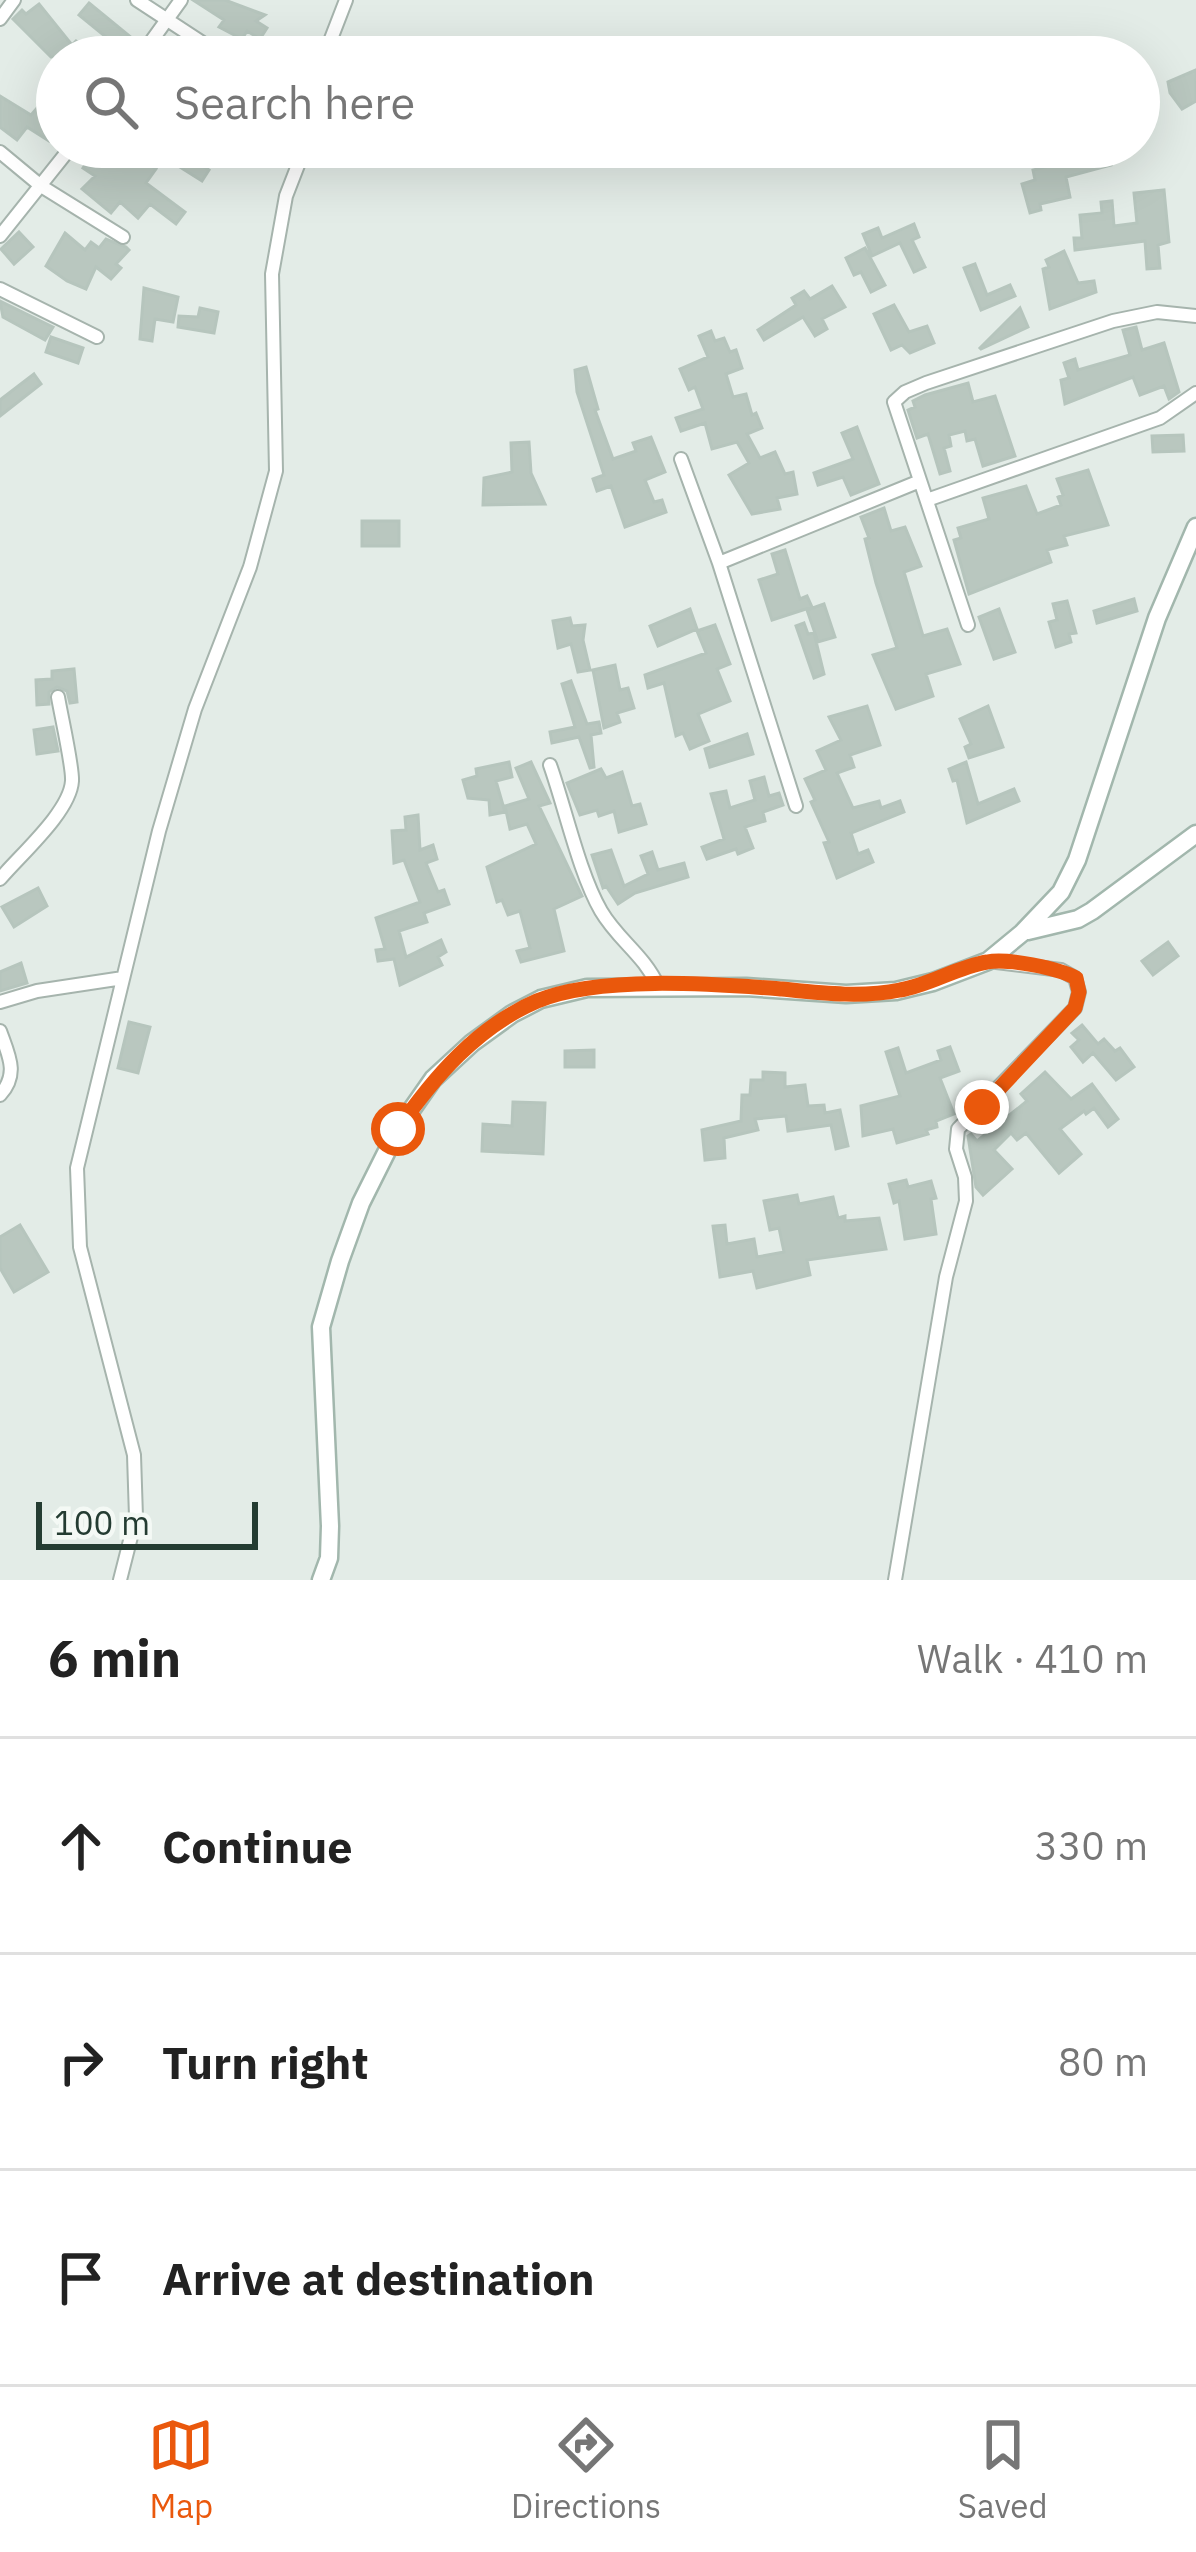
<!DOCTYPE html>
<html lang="en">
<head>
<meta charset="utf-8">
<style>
	:root { --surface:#fff; --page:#f2f2f2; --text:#222; --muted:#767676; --line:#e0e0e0; --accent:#ea580c }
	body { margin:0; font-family:"IBM Plex Sans",sans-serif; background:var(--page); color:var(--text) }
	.scale { position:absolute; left:36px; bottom:30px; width:222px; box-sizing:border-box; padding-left:12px; border:6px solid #243c32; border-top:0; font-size:33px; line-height:42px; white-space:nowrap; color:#243c32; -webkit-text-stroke:9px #f4f9f5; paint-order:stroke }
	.stop { position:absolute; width:36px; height:36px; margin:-27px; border:9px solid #ea580c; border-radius:50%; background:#fff }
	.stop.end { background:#ea580c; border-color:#fff; box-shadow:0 3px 12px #0008 }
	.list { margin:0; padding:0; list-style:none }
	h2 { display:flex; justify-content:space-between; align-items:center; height:156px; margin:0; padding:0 48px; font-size:51px }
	h2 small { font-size:39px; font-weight:400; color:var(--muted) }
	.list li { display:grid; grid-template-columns:78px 1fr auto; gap:36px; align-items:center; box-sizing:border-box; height:216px; padding:0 48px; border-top:3px solid var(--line) }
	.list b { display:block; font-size:45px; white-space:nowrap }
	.list em { font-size:39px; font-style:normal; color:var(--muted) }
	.icon { flex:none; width:66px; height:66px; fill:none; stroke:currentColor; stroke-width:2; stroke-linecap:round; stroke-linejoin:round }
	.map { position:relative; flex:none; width:1196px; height:1580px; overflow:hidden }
	.search { position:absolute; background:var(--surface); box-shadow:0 12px 48px #0002; left:36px; right:36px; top:36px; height:132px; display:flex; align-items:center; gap:30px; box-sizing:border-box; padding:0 42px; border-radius:66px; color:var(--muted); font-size:45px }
	.sheet { height:804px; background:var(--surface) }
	nav { display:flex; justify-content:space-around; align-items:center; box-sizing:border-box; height:168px; border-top:3px solid var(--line); background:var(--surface); font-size:33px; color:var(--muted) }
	nav a { display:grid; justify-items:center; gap:6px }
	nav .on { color:var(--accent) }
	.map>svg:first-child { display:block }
	.building { fill:#b9c7bf; stroke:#b6c5bd; stroke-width:3 }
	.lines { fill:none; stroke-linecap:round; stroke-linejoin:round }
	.street-casing { stroke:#a6b4ad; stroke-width:16 }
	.secondary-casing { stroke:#a2b7ad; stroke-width:21 }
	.street { stroke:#fff; stroke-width:12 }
	.secondary { stroke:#fff; stroke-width:16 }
	.route { stroke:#ea580c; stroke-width:15 }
</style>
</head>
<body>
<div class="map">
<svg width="1196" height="1580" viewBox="0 0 1196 1580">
	<rect width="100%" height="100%" fill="#e3ece7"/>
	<path class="building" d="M 193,0 L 225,0 L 265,15 L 256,21 L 267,28 L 260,39 L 247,31 L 242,39 L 219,27 L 224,20 Z
		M 89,3 L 133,39 L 123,51 L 79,15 Z
		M 39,4 L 72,45 L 76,41 L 97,57 L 51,57 L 13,19 L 22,10 L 26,14 Z
		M 1196,70 L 1196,101 L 1182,109 L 1170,93 L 1168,82 Z
		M 57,85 L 57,129 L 49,141 L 27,127 L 17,140 L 0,127 L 0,96 L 31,115 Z
		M 96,147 L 136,147 L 132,153 L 156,169 L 146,183 L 185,212 L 176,224 L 150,204 L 138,218 L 120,202 L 111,213 L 82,189 L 95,176 L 83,168 Z
		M 179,151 L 209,170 L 202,181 L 172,162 Z
		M 1106,151 L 1111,165 L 1066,177 L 1070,197 L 1040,204 L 1041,210 L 1030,213 L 1022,184 L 1035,180 L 1033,170 Z
		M 1164,190 L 1169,242 L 1158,245 L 1160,268 L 1147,269 L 1145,241 L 1075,250 L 1074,238 L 1082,238 L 1080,215 L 1102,213 L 1101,202 L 1112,201 L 1114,226 L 1137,223 L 1134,193 Z
		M 914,224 L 919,237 L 912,240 L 925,267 L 914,272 L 900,243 L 872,256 L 863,234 L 878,228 L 882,238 Z
		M 19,232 L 33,247 L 14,264 L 1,249 Z
		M 65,233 L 85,250 L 91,242 L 99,248 L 106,239 L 126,247 L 129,250 L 116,264 L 121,268 L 111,279 L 96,267 L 86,289 L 67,281 L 46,266 Z
		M 865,248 L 885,285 L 871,292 L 861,272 L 854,275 L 846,258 Z
		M 1064,251 L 1078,283 L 1094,281 L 1096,292 L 1050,309 L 1043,269 L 1049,267 L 1046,260 Z
		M 975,264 L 987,295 L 1010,285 L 1015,296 L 981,310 L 964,268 Z
		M 832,286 L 845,307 L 822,319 L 827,329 L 815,336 L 803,317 L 764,340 L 758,330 L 796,305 L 792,298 L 804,291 L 810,299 Z
		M 144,288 L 178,297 L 173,322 L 155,319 L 152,341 L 140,339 Z
		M 0,301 L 53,327 L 45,340 L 3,317 Z
		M 894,305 L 909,332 L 927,326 L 934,343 L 910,353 L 902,345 L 891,350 L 874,314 Z
		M 200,308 L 218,312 L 214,333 L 178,327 L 179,316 L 198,317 Z
		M 1020,308 L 1028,327 L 981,349 L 980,348 Z
		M 1136,327 L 1142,350 L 1164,343 L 1179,392 L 1169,399 L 1164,386 L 1140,395 L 1133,377 L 1065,404 L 1061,380 L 1069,378 L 1064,363 L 1075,359 L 1078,370 L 1130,355 L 1123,330 Z
		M 711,331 L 715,341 L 724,338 L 730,352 L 736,350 L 742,368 L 726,374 L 733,397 L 746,394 L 752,415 L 756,413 L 762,428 L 747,434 L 760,458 L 775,452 L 785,474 L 793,472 L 797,494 L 777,498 L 780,509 L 752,514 L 729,475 L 749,463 L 737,442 L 712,449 L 705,423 L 681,431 L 676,418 L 703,409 L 695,387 L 689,390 L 680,369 L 708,357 L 699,336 Z
		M 51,337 L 83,348 L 78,363 L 46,352 Z
		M 586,367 L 598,409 L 595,410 L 613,459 L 636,451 L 633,443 L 651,437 L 665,472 L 645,480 L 654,502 L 662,500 L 666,512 L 625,527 L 611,486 L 597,491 L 593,479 L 604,475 L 577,392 L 575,370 Z
		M 34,374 L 41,384 L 0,416 L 0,400 Z
		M 968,383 L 973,402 L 995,396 L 1015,456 L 983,466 L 975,439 L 967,441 L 965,431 L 949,435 L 951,446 L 944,448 L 950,471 L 940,474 L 928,434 L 917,438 L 908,410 L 915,407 L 913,401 L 925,395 Z
		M 857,427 L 879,484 L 851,495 L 843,477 L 818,485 L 814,473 L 853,459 L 842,433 Z
		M 1183,435 L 1184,451 L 1153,452 L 1152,436 Z
		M 529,442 L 531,473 L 545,504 L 483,505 L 484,478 L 512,472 L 511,443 Z
		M 1088,470 L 1108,525 L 1064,536 L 1067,545 L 1047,550 L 1051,562 L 969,594 L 954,540 L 961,538 L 958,528 L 989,519 L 983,498 L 1026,486 L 1037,514 L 1061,505 L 1058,497 L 1063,495 L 1057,479 Z
		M 884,508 L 891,531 L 905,527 L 921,566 L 904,572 L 923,636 L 947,629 L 960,664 L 926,674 L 933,696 L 896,709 L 873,655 L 897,648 L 876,583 L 865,539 L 869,538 L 861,517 Z
		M 362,521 L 399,521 L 399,546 L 362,546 Z
		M 785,550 L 800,599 L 807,596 L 812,607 L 772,620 L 759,580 L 778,574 L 772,554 Z
		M 1134,599 L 1137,611 L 1097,623 L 1094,611 Z
		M 1067,601 L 1076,633 L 1069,634 L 1071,642 L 1056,647 L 1049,622 L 1057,620 L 1053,604 Z
		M 824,604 L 835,637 L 818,642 L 807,610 Z
		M 690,609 L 697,629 L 658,646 L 650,626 Z
		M 999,609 L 1015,652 L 994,659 L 979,617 Z
		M 570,618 L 572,626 L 585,625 L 583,640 L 590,670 L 578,672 L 571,644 L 558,648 L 553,621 Z
		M 804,623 L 808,634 L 814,633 L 824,674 L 814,678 L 796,626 Z
		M 715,625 L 730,664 L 717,669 L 730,701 L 698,714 L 709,741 L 690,749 L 683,733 L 676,736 L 664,683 L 648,688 L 645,675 L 706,653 L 697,631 Z
		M 615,665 L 620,690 L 628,688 L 634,708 L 617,713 L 620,722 L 604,728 L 593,670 Z
		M 74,669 L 77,702 L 70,703 L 67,691 L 57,687 L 49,692 L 49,704 L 37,705 L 36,680 L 52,679 L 52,671 Z
		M 571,681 L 587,724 L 599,722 L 601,733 L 591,735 L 594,767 L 590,768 L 579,737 L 552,743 L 550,732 L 575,727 L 562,684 Z
		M 867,706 L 880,745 L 850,755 L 854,767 L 837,773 L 853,808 L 879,801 L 881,808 L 900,801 L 904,812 L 851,833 L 858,854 L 868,850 L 873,862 L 837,878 L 824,843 L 829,842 L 811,802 L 815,800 L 805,779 L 826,770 L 817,751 L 841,740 L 829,717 Z
		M 988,706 L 1003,747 L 969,758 L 965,747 L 971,744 L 960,719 Z
		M 53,727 L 58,751 L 37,754 L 34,730 Z
		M 747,734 L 753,754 L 710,767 L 705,749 Z
		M 509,762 L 512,777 L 496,781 L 505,812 L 490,815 L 489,800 L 468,798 L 463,780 L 477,776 L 476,769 Z
		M 531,762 L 550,803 L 539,806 L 582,896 L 554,909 L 564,951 L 521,962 L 517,951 L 530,948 L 520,911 L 508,915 L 502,900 L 497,902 L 487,867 L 536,844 L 527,824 L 510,829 L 505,806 L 529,799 L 516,768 Z
		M 966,762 L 978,804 L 1014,789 L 1019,801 L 967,823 L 957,780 L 953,781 L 949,769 Z
		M 601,769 L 606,778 L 622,772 L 632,806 L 640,804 L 646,824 L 619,832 L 614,811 L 599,816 L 597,810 L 580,815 L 567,783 Z
		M 764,777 L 769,796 L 779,793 L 783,805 L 763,812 L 765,821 L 745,827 L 753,848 L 738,854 L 736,849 L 707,859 L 702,847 L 724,839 L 711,794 L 726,791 L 730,808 L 755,800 L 750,781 Z
		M 418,815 L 420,850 L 433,845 L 437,859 L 426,863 L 438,892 L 444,890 L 449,904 L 424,913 L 427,922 L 399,931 L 406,957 L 441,940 L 446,952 L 438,957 L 442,965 L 400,985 L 394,959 L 378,961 L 376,950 L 385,949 L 376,918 L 420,902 L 404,860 L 394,863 L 392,831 L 406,830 L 405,817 Z
		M 611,850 L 624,886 L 648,874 L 641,856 L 652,852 L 658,870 L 684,863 L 688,877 L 635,893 L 618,904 L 606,886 L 603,888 L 592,855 Z
		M 38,888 L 47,906 L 14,927 L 2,907 Z
		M 1168,942 L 1178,956 L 1153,975 L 1142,961 Z
		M 21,963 L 27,983 L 0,991 L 0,972 Z
		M 129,1022 L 150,1027 L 138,1073 L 118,1068 Z
		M 1082,1025 L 1098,1044 L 1104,1039 L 1115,1051 L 1120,1048 L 1134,1067 L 1116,1080 L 1093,1053 L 1083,1062 L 1071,1047 L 1079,1040 L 1072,1033 Z
		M 950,1047 L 959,1071 L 940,1078 L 954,1114 L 936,1121 L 937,1127 L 926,1130 L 928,1134 L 897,1143 L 893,1129 L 863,1136 L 861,1106 L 900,1096 L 886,1052 L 898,1048 L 906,1073 L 941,1060 L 938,1051 Z
		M 594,1050 L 594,1067 L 565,1067 L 565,1051 Z
		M 763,1072 L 785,1073 L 785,1087 L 805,1085 L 808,1106 L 824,1105 L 825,1113 L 840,1110 L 848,1146 L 836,1149 L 831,1125 L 788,1131 L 786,1116 L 755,1119 L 758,1130 L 724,1138 L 725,1158 L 705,1160 L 702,1130 L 741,1121 L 742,1095 L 750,1095 L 751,1080 L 763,1080 Z
		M 1045,1072 L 1071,1099 L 1092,1084 L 1118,1119 L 1108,1127 L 1094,1108 L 1086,1114 L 1084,1111 L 1060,1129 L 1081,1154 L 1059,1173 L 1026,1133 L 1017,1140 L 1011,1133 L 994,1150 L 1012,1169 L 983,1195 L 976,1187 L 968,1136 L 971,1134 L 977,1141 L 1027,1101 L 1021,1094 Z
		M 513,1102 L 545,1103 L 543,1154 L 482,1151 L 483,1124 L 512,1126 Z
		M 906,1180 L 908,1187 L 931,1181 L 936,1198 L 931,1199 L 936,1234 L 905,1239 L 899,1201 L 894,1203 L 889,1184 Z
		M 797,1195 L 799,1204 L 833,1197 L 838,1218 L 845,1216 L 845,1221 L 879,1218 L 886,1249 L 807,1260 L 810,1275 L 757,1288 L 753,1271 L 720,1277 L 713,1226 L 725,1225 L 727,1244 L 754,1239 L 757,1257 L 784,1252 L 779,1228 L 770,1230 L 764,1201 Z
		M 20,1225 L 48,1272 L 14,1292 L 0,1268 L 0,1237 Z"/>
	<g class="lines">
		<defs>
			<path id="street" d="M 137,0 L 224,57
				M 0,19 L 14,0
				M 140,57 L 181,0
				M 324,57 L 346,0
				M 0,152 L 41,186 L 123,237
				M 0,236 L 71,147
				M 0,289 L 97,337
				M 681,459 L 719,563 L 796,806
				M 927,500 L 1160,418 L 1196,393
				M 719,563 L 920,481
				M 968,625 L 894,402 L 905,392 L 926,383 L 1113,321 L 1157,312 L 1196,316
				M 550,765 C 565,807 579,873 601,911 C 618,940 644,955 658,986
				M 0,879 C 20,855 70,812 72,781 C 73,767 61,715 58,697
				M 0,1002 L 37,991 L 123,978
				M 0,1031 C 9,1056 19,1074 0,1095
				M 120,1580 L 136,1517 L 134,1455 L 80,1247 L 77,1168 L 159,831 L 195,709 L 250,567 L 276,471 L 272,274 L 286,196 L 305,147
				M 895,1580 L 946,1277 L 966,1201 L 965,1177 L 956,1149 L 958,1129 L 1075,1008 L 1079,992 L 1075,978 L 1061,970 L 988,961"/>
			<path id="secondary" d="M 1028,931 L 1078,919 L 1092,911 L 1196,834
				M 321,1580 L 329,1558 L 330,1526 L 321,1327 L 340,1261 L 361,1203 L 398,1129 L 433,1079 L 472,1043 L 512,1014 L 541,999 L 587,988 L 746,987 L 846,994 L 896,991 L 933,982 L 988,961 L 1022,933 L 1061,892 L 1077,860 L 1157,618 L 1196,527"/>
		</defs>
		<use href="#street" class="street-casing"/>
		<use href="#secondary" class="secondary-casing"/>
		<use href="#street" class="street"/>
		<use href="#secondary" class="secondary"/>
	</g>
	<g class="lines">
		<path class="route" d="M 398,1129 C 434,1077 477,1027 537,1001 C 599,975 714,984 782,989 C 821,993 861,998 900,990 C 930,985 957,967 987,962 C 1007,958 1058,968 1076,978 L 1079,992 L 1075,1008 L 982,1107"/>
	</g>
</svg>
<div class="scale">100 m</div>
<div class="stop" style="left:398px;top:1129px"></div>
<div class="stop end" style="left:982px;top:1107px"></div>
<div class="search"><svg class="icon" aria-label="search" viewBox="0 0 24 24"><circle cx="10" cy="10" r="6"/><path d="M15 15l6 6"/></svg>Search here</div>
</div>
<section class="sheet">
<h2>6 min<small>Walk · 410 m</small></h2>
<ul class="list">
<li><svg class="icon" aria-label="ahead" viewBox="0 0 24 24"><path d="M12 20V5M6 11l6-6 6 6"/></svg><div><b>Continue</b></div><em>330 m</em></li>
<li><svg class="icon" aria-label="right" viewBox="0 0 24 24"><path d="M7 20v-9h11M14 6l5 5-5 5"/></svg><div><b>Turn right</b></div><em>80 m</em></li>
<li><svg class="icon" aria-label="arrive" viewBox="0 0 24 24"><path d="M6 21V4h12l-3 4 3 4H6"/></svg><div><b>Arrive at destination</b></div></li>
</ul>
</section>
<nav>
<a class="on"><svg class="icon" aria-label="map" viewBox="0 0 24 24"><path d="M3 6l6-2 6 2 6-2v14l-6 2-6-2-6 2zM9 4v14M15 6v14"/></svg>Map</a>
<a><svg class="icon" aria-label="directions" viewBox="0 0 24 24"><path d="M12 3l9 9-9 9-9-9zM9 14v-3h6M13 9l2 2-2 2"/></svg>Directions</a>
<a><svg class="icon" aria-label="saved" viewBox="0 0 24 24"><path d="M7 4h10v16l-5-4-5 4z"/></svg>Saved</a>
</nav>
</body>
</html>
